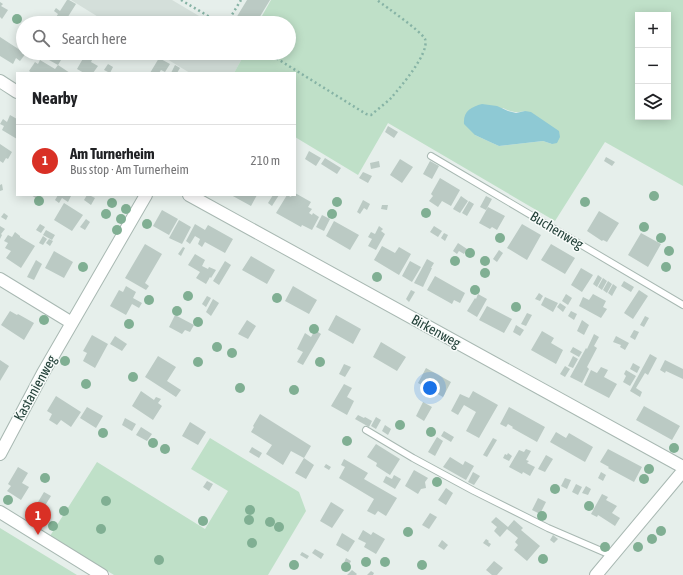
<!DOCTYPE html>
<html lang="en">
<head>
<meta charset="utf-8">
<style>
	:root { --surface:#fff; --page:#f6f6f6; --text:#202124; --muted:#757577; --line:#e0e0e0; --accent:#d93025 }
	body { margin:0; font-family:"Asap Condensed",sans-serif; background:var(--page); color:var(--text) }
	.controls { position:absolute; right:12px; top:12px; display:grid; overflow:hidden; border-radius:0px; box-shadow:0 2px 10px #0003 }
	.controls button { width:36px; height:36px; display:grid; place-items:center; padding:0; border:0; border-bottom:1px solid var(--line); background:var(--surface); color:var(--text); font:20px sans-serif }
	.you { position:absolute; left:430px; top:388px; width:14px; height:14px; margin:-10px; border:3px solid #fff; border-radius:50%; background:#1a73e8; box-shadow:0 0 0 6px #1a73e833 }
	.badge { display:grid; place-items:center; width:26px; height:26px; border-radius:50%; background:var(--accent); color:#fff; font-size:13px; font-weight:700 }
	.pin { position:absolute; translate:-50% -33px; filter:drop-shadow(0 1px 2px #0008) }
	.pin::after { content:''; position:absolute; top:21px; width:14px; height:12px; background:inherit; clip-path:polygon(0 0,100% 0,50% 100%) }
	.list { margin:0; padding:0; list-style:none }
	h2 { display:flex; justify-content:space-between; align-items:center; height:52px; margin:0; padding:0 16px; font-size:17px }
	h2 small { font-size:13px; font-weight:400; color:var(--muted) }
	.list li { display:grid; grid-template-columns:26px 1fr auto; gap:12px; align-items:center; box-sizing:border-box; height:72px; padding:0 16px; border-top:1px solid var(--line) }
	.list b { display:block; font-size:15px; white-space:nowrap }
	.list p { margin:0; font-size:13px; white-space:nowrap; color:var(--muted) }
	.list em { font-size:13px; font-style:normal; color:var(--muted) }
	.icon { flex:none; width:22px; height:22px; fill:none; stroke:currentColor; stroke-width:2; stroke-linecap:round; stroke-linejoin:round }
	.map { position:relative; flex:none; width:683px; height:575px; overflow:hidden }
	.search { position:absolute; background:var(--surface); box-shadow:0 2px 10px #0003; left:16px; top:16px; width:280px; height:44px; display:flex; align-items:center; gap:10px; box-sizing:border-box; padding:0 14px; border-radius:22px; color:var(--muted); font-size:15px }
	.panel { position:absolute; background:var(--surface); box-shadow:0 2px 10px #0003; left:16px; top:72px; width:280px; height:124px; border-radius:0px }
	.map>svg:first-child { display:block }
	.built { fill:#d4dfda }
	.green { fill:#bfe0c8; fill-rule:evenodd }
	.water { fill:#8ec9d4 }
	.building { fill:#bbcac4 }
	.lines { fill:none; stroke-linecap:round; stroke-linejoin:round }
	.lane-casing { stroke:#a8b8b2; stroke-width:8 }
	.street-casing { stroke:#a8b8b2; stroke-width:14 }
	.path { stroke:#86b3a5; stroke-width:2.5; stroke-dasharray:2 3; stroke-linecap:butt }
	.lane { stroke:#fff; stroke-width:6 }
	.street { stroke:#fff; stroke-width:12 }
	.tree { fill:#80af93 }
	.labels { text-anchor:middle; stroke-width:3; stroke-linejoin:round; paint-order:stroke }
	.street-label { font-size:14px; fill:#24423a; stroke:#f7fbf9 }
</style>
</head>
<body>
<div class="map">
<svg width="683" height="575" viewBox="0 0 683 575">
	<rect width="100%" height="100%" fill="#e6efeb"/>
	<path class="built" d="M 71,0 L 172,0 L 211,23 L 108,23 Z
		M 157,53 L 245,53 L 234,73 L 190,73 Z"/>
	<path class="green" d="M 271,0 L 683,0 L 683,186 L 605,142 L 555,221 L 388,123 L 358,175 L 295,137 L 295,73 L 234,73 L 245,53 L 289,53 L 289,23 L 258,23 ZM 638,15 L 668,15 L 668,117 L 638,117 ZM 503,108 C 511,112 516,113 525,111 L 552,144 L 543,141 L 499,146 L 490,142 L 475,135 Z
		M 210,438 L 299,492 L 306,511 L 268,575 L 114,575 L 50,536 L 97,462 L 205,529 L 228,491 L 191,469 Z
		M 0,528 L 77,575 L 0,575 Z"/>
	<path class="water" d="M 482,104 L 497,106 L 508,111 L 516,113 L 525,111 L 531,112 L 559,131 L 560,137 L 557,143 L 552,144 L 543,141 L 499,146 L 490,142 L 475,135 L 464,124 C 463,111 471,107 482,104 Z"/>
	<path class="building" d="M 67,0 L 69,0 L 76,4 L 64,23 L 42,23 L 45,17 L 53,22 L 58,14 L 54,11 L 56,8 L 60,11 Z
		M 247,0 L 270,0 L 256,23 L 233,23 Z
		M 0,2 L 3,4 L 1,6 L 8,10 L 2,19 L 0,17 Z
		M 0,37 L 23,52 L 23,53 L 26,53 L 20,61 L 16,58 L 13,64 L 0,56 Z
		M 53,53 L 60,53 L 64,55 L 58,65 L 49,60 Z
		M 85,55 L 92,60 L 91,62 L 98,66 L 93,73 L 84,73 L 77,69 Z
		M 159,58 L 170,64 L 165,72 L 161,70 L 159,73 L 150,73 Z
		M 40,60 L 55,69 L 58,65 L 70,73 L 32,73 L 29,71 L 35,62 L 38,64 Z
		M 108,64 L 113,67 L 110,73 L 104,70 Z
		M 175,65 L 180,68 L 177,73 L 171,73 Z
		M 10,115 L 17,119 L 17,139 L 2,130 L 4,126 L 0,124 L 3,119 L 7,122 Z
		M 388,126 L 398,132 L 394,138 L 385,132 Z
		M 0,144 L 12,152 L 8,159 L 6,158 L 3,163 L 0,161 Z
		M 309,151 L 321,158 L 316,166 L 305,159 Z
		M 606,157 L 615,162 L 612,166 L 604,161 Z
		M 325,158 L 341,168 L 337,174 L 321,164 Z
		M 400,159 L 413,167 L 402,183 L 390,175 Z
		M 379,161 L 380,167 L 371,169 L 370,163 Z
		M 430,161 L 439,166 L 432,179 L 423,174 Z
		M 363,172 L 372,176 L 368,183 L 359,178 Z
		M 440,178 L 460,190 L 451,206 L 442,201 L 438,207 L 429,201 L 433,196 L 431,194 Z
		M 2,184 L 3,190 L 0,191 L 0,185 Z
		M 295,193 L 311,202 L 308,207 L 312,209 L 309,213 L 312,215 L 313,213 L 319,217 L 312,230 L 302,225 L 301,227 L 276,213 L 287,195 L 291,197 L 292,195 L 295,195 Z
		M 31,195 L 39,195 L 37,199 Z
		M 58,195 L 70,195 L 71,196 L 68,202 L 62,198 L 59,203 L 55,200 Z
		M 87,195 L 89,195 L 95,198 L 91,205 L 84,200 Z
		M 231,195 L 257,195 L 251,206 Z
		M 273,195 L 279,195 L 272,206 L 268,203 Z
		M 461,196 L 468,201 L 460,213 L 453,209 Z
		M 486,196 L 492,199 L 486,210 L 480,207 Z
		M 363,200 L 370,204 L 367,210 L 364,208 L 360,214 L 357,212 Z
		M 469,201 L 474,204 L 467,216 L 462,213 Z
		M 64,203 L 83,215 L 72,231 L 54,220 Z
		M 382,205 L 388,205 L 387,210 L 381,209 Z
		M 488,207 L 505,216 L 497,230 L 492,227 L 490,229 L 479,223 Z
		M 162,210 L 178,219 L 169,235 L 153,226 Z
		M 599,211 L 619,223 L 607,242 L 603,240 L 602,241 L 587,231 Z
		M 4,213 L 8,216 L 6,220 L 1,217 Z
		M 322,215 L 330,219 L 324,231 L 316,227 Z
		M 86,219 L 90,222 L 85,230 L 80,227 Z
		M 179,220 L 191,227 L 182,244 L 169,238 Z
		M 334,221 L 359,235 L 350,250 L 326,236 Z
		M 40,224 L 45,227 L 41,233 L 36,230 Z
		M 195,224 L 205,230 L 208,225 L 233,239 L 225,253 L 205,242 L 202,247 L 198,244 L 200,239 L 195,236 L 190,244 L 186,241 Z
		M 522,224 L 541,235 L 527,260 L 507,248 Z
		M 0,226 L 5,229 L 1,234 L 2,235 L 0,239 Z
		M 379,226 L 383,229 L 381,231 L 385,234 L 376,250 L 368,246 L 372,239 L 368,237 L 371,232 L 375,234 Z
		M 434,226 L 442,231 L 438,237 L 430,232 Z
		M 46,230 L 55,235 L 52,240 L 43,235 Z
		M 15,232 L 20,236 L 20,237 L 35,246 L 21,268 L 6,258 L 11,251 L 5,248 L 8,243 L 4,241 L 8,235 L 12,237 Z
		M 444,233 L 448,235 L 445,241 L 441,238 Z
		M 641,233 L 661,244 L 648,267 L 628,255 Z
		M 43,236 L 47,239 L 43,245 L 39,243 Z
		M 49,239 L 53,241 L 50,246 L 46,243 Z
		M 458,243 L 467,249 L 464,254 L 459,251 L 457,254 L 453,251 Z
		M 145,244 L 162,254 L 145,283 L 149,286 L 146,290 L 125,278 Z
		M 551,244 L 575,258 L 565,274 L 541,260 Z
		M 382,246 L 395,253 L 399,247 L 411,254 L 399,275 L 374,260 Z
		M 183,247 L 185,248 L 181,256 L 178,254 Z
		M 499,250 L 503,253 L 497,262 L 493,259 Z
		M 54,251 L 73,262 L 64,278 L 45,268 Z
		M 195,254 L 205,260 L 202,266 L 208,269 L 209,267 L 216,270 L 211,278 L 210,277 L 206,284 L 196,278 L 200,272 L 188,265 Z
		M 251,256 L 275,270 L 267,284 L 242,270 Z
		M 427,259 L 434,263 L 431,268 L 432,268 L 423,287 L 414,283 Z
		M 36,260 L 42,264 L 34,280 L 27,277 Z
		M 225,261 L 231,265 L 219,285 L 213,281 Z
		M 410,261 L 421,267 L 412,282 L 402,276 Z
		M 581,268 L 593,275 L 582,292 L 571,285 Z
		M 598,275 L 602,278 L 597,287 L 593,284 Z
		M 435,276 L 465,293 L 460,303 L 454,300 L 452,304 L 427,290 Z
		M 603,278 L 607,281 L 602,290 L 598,287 Z
		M 608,281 L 612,284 L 607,293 L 603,290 Z
		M 624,281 L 634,287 L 631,292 L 621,286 Z
		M 613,284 L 617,287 L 612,296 L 608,293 Z
		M 126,286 L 136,292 L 133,298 L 142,303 L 139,308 L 132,304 L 126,315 L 110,306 L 119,290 L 123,292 Z
		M 293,286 L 317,300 L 309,314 L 285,301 Z
		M 411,290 L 415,292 L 409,302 L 406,299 Z
		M 639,290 L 648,296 L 633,319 L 624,313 Z
		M 539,293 L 543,296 L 540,301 L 535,299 Z
		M 478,294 L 487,299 L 477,317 L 467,311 L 475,298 L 476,299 Z
		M 566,294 L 572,298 L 568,305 L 562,301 Z
		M 593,294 L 606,301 L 603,307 L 607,309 L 601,318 L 579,306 L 583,297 L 589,300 Z
		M 207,296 L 211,298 L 206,307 L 202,304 Z
		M 545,297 L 558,303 L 553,312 L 541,305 Z
		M 213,299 L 219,303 L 211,316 L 206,312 Z
		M 560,303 L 566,307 L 563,312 L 557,307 Z
		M 487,306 L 512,319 L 504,333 L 479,320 Z
		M 10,311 L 17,315 L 18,314 L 34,323 L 24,340 L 1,325 Z
		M 571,311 L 577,314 L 574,320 L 568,316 Z
		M 527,313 L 532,315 L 526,326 L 521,324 Z
		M 175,315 L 194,325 L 190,332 L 185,330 L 182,334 L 169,327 Z
		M 336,315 L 361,329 L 353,344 L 328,330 Z
		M 645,316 L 649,318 L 644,327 L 640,325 Z
		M 247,320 L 256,326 L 248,339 L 238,334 Z
		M 582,320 L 589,325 L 584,335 L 577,331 Z
		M 516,325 L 524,330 L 520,336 L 513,332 Z
		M 315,330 L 321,334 L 303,365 L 297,362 L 303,352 L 297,349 L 305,333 L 311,337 Z
		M 634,330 L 639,332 L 635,340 L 630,337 Z
		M 542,331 L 554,338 L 551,343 L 563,350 L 556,364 L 531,350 Z
		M 594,334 L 599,337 L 594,346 L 597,348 L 587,367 L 589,369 L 582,383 L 570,377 L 586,348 L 587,349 Z
		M 92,335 L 108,344 L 95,368 L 83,361 L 87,353 L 83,351 Z
		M 115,336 L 127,344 L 122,351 L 110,344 Z
		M 616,336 L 629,343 L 625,350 L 620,347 L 621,345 L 613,342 Z
		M 381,342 L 406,357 L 397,371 L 373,357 Z
		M 573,347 L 582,352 L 579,357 L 570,352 Z
		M 650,354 L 657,358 L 648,375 L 645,373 L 636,388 L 642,392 L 640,397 L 630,391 Z
		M 158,356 L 176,367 L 167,381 L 181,390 L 176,397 L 145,377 Z
		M 573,356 L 578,359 L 573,368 L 568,366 Z
		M 0,360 L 9,366 L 0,381 Z
		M 665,360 L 683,369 L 683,379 L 666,371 L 665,373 L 660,370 Z
		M 633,363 L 640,367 L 637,373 L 630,369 Z
		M 344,364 L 351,367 L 345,377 L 339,374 Z
		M 565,366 L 570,369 L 565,377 L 560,374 Z
		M 601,367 L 608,370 L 604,377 L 617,384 L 609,398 L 584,385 L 591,370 L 597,373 Z
		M 426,368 L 451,382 L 443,397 L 418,383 Z
		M 626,370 L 636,376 L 630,386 L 623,382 L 626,376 L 624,374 Z
		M 344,384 L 352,388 L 347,397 L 354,401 L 347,415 L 331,406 Z
		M 141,391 L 154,400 L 156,397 L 161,399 L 158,403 L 162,406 L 153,420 L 132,406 Z
		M 473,391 L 498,405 L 479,438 L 466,431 L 476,412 L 464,405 L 458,415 L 451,411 L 460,394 L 469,398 Z
		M 56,396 L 81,412 L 71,427 L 61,420 L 57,425 L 49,420 L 52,414 L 47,411 Z
		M 423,402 L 432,407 L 424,421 L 416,416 Z
		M 644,406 L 680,426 L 672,440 L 636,420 Z
		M 87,407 L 103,416 L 96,428 L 80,418 Z
		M 509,407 L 545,427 L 537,442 L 512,428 L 513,427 L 508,424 L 506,427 L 500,424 Z
		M 260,414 L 311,446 L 304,458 L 314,465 L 306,479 L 295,473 L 304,458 L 291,451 L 283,465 L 266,454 L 272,445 L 251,432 L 254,427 L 253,426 Z
		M 358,415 L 364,418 L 365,417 L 372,421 L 369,427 L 355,419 Z
		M 376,417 L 381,420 L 376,429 L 371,426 Z
		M 125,418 L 136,424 L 132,431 L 122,425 Z
		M 190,422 L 206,432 L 198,445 L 182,436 Z
		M 385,425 L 391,429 L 388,435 L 382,431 Z
		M 141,427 L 152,434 L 147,441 L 136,435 Z
		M 444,431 L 454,437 L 451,442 L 441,436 Z
		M 556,432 L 566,438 L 569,433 L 593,447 L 585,462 L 550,442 Z
		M 437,437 L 443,441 L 435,456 L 428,452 Z
		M 493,438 L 497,440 L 487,457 L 483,455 Z
		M 376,444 L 400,459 L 390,475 L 376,466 L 377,463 L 367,457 Z
		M 252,447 L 262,453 L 259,458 L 249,452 Z
		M 526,449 L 531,451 L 526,460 L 529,461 L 527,463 L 535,467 L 530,476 L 523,472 L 522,474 L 509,467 L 519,450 L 524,452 Z
		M 608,449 L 642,467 L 634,482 L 608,468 L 609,467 L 600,462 Z
		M 508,453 L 512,456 L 509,461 L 503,458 L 505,454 L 507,455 Z
		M 546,455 L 553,459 L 545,472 L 538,469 Z
		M 450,457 L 463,465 L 465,461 L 474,466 L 466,480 L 443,467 Z
		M 344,459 L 368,473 L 364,479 L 397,498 L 386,516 L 378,511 L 375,515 L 367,511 L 374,499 L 339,478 L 345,467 L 341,465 Z
		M 326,464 L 331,467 L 329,470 L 324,467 Z
		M 18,467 L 28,473 L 22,483 L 29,487 L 21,500 L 7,491 L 11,486 L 8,484 Z
		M 414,470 L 428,478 L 425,482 L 426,488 L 421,489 L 418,494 L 405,486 Z
		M 473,472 L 480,476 L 474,485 L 468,482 Z
		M 601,472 L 606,475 L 603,481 L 598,478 Z
		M 394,475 L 401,479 L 395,489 L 383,482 L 386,476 L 392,479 Z
		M 565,478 L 571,480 L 567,489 L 561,486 Z
		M 207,481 L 213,484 L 209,491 L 203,487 Z
		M 576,484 L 582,487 L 578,495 L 572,492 Z
		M 586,486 L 591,489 L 588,495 L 582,493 Z
		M 446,488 L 453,493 L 446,505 L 438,500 Z
		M 44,492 L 51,496 L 41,512 L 35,507 Z
		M 602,494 L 608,497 L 606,500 L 617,506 L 612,513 L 620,518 L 615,526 L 598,515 L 597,517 L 591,514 Z
		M 538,498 L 546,502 L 540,514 L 532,510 Z
		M 331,502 L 344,510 L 332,528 L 320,521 Z
		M 430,513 L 437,517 L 429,529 L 422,525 Z
		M 496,517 L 508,527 L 514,520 L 523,528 L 521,530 L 540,546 L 527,561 L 514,550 L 518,545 L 515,542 L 518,538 L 507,529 L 500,537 L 494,531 L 497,527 L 491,522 Z
		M 363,530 L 371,535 L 373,532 L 385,539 L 376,554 L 364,547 L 366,543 L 358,539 Z
		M 342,533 L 355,541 L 348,552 L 336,545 Z
		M 553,535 L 558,539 L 554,543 L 550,540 Z
		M 486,539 L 489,541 L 488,542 L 491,544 L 489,547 L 483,543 Z
		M 442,540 L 448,545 L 444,550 L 438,546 Z
		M 315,549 L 324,554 L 321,559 L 312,553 Z
		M 302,552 L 309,556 L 307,559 L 300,555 Z
		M 346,558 L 351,561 L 349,565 L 344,563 Z
		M 494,561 L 503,568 L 497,575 L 492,575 L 486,570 Z
		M 352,570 L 357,574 L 356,575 L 347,575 Z
		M 371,571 L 374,573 L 373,575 L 367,575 Z"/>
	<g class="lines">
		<defs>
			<path id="lane" d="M 431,156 L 683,305
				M 366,430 L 413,458 L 474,491 L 548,528 L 613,556"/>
			<path id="street" d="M 0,81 L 17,92
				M 189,195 L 683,467
				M 0,279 L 72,323
				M 0,454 L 43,373 L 146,195
				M 0,512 L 102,575
				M 596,575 L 683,471"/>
		</defs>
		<use href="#lane" class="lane-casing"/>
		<use href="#street" class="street-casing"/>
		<path class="path" d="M 181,0 L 220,23
			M 227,23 L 241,0
			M 268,53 L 366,114 L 371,115 C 378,109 386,103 392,97 C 401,86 430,53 425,39 C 421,31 386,7 377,0"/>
		<use href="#lane" class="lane"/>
		<use href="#street" class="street"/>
	</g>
	<g class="tree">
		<circle cx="17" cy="19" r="5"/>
		<circle cx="654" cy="196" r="5"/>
		<circle cx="39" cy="201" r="5"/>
		<circle cx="337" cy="202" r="5"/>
		<circle cx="585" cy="202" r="5"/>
		<circle cx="112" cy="203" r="5"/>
		<circle cx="126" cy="209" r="5"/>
		<circle cx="426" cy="213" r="5"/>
		<circle cx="106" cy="214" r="5"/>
		<circle cx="332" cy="214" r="5"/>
		<circle cx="121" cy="219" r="5"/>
		<circle cx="147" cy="224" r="5"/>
		<circle cx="644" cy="227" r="5"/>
		<circle cx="117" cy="230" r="5"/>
		<circle cx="500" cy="238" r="5"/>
		<circle cx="661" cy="238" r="5"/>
		<circle cx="669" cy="251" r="5"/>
		<circle cx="470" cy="253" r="5"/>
		<circle cx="455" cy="261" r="5"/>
		<circle cx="485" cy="261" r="5"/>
		<circle cx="83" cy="267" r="5"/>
		<circle cx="666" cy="267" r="5"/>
		<circle cx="485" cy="273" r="5"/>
		<circle cx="377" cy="277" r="5"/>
		<circle cx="475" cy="290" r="5"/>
		<circle cx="188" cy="296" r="5"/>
		<circle cx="277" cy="298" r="5"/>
		<circle cx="149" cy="300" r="5"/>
		<circle cx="516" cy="307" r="5"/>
		<circle cx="177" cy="311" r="5"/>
		<circle cx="44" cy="320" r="5"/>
		<circle cx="198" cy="322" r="5"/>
		<circle cx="129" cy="324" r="5"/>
		<circle cx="314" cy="329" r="5"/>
		<circle cx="217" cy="347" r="5"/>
		<circle cx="232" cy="353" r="5"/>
		<circle cx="65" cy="361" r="5"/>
		<circle cx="198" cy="362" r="5"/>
		<circle cx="320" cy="362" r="5"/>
		<circle cx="133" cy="377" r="5"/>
		<circle cx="86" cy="384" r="5"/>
		<circle cx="240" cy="388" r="5"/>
		<circle cx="294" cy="390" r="5"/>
		<circle cx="400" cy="425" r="5"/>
		<circle cx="431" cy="432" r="5"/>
		<circle cx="103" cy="433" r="5"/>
		<circle cx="347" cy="441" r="5"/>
		<circle cx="153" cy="443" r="5"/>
		<circle cx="674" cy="448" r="5"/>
		<circle cx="165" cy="449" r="5"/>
		<circle cx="649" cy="469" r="5"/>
		<circle cx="45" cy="478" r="5"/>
		<circle cx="644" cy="479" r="5"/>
		<circle cx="437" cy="482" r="5"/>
		<circle cx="555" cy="489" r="5"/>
		<circle cx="8" cy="500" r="5"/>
		<circle cx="106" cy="501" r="5"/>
		<circle cx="589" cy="506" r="5"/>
		<circle cx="250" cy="510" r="5"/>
		<circle cx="64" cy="511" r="5"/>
		<circle cx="542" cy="516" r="5"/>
		<circle cx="249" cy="520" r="5"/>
		<circle cx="203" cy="521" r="5"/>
		<circle cx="270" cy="522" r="5"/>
		<circle cx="53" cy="526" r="5"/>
		<circle cx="279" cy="527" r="5"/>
		<circle cx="101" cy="529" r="5"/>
		<circle cx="661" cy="531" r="5"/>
		<circle cx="408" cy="532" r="5"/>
		<circle cx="652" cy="539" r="5"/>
		<circle cx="252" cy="543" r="5"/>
		<circle cx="605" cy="547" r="5"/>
		<circle cx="638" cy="547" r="5"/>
		<circle cx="543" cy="559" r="5"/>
		<circle cx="159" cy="560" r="5"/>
		<circle cx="366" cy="562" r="5"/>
		<circle cx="385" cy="562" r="5"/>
		<circle cx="294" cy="565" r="5"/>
		<circle cx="422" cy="565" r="5"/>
		<circle cx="346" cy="567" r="5"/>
	</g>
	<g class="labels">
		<g class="street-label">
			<text transform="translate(557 230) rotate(31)" y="5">Buchenweg</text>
			<text transform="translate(436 331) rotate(29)" y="5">Birkenweg</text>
			<text transform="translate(35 388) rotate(-61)" y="5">Kastanienweg</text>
		</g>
	</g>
</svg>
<div class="controls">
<button>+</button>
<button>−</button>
<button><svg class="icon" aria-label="layers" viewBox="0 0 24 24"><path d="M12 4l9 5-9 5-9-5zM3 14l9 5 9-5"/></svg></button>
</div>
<div class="you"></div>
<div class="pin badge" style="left:38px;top:535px">1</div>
<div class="search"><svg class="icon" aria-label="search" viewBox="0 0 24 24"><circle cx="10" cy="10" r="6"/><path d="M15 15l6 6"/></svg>Search here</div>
<section class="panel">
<h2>Nearby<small></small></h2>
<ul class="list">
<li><span class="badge">1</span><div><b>Am Turnerheim</b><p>Bus stop · Am Turnerheim</p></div><em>210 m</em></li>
</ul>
</section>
</div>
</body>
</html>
